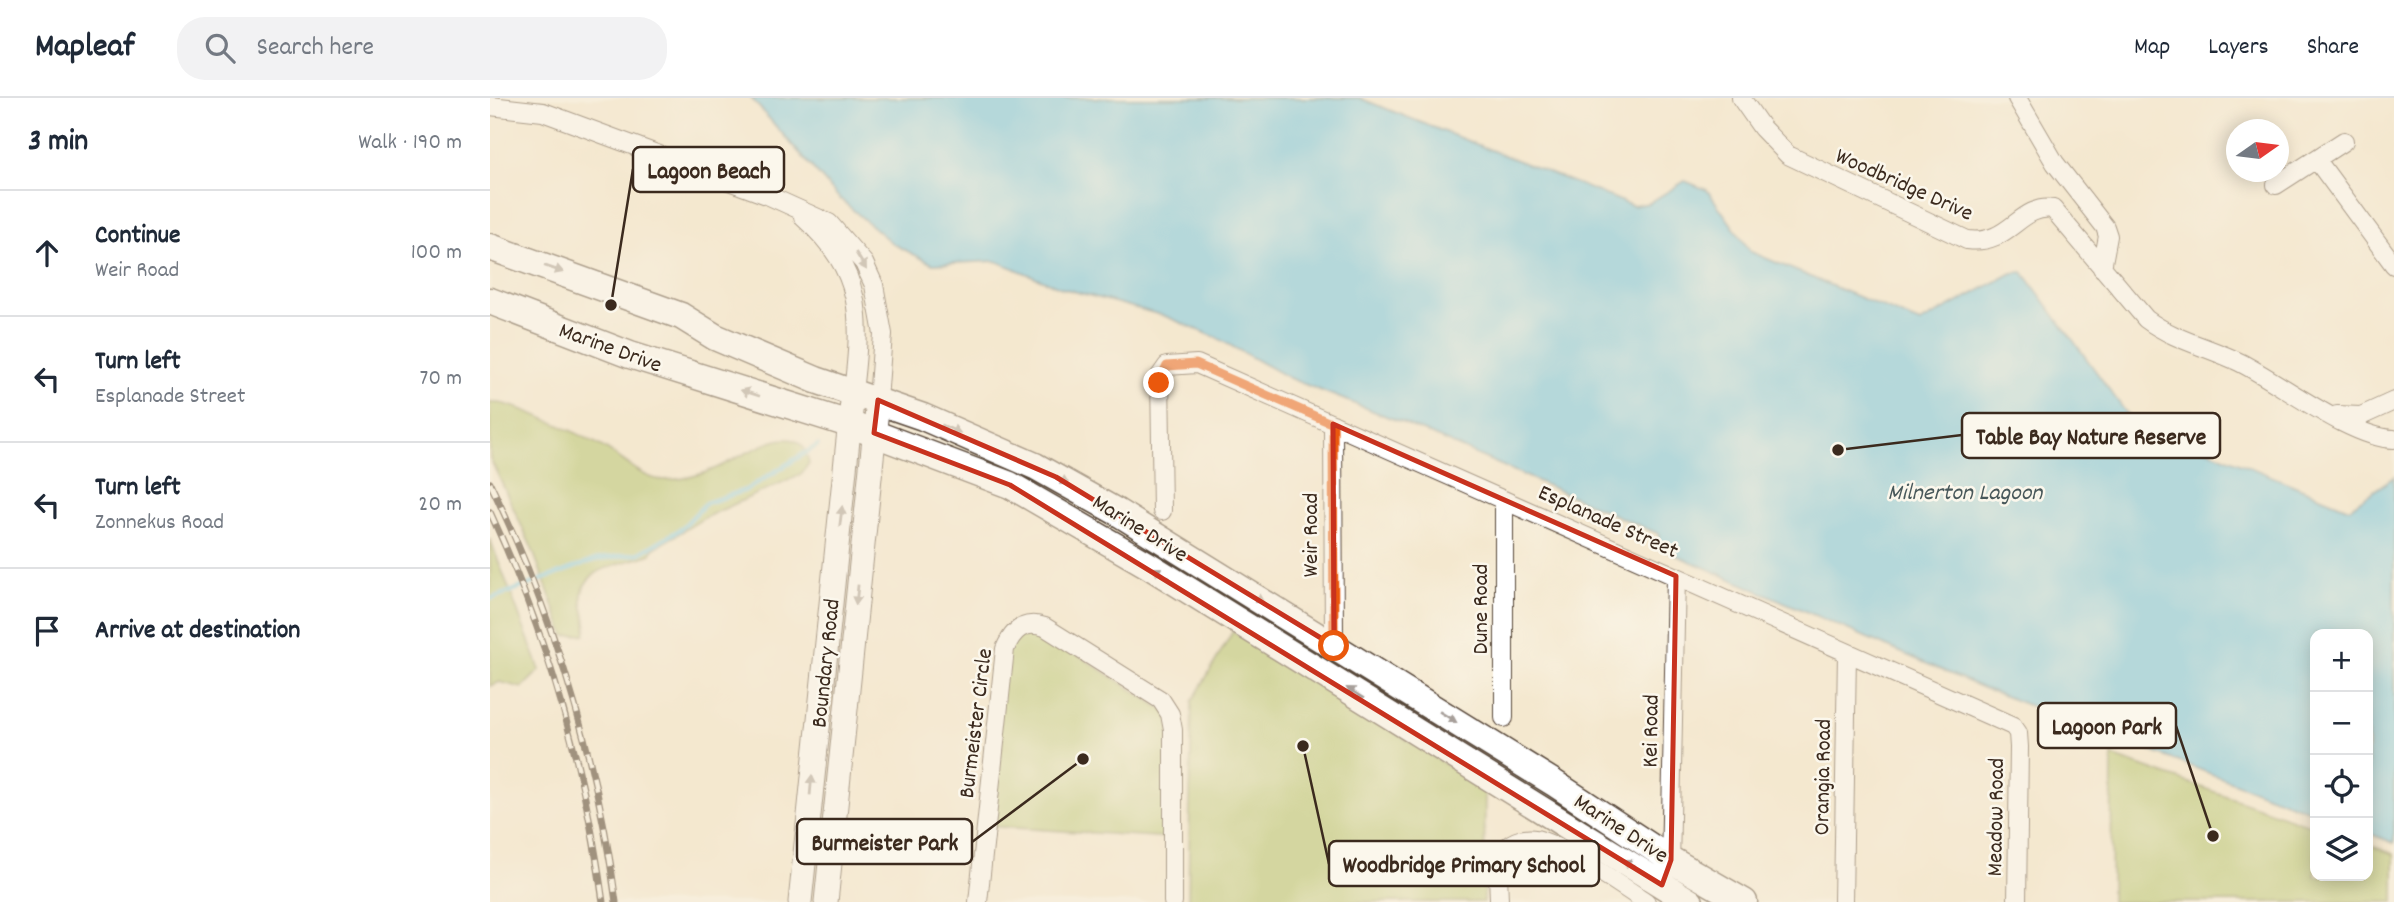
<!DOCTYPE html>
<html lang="en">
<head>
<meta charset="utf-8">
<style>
	:root { --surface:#fff; --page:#f2f2f3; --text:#1f2937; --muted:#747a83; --line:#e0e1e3 }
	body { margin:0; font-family:Dekko,sans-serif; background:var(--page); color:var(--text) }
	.controls { position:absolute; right:21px; bottom:21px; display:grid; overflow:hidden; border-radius:14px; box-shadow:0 4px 18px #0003 }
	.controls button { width:63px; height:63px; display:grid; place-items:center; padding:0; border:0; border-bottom:2px solid var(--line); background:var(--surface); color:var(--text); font:35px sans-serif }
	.compass { position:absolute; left:1736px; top:21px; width:63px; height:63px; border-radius:50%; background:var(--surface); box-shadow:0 4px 18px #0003; rotate:76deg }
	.stop { position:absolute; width:21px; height:21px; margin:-16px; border:5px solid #ea580c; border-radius:50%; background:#fff }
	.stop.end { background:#ea580c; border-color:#fff; box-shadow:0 2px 7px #0008 }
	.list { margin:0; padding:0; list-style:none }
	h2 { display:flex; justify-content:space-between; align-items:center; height:91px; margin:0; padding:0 28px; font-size:30px }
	h2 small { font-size:23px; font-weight:400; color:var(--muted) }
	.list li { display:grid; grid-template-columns:46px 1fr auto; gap:21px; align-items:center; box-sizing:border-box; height:126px; padding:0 28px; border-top:2px solid var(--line) }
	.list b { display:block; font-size:26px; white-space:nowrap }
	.list p { margin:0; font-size:23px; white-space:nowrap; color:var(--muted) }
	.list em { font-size:23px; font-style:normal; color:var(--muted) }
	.icon { flex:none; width:38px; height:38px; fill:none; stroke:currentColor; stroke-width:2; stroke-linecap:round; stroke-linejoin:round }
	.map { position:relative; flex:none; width:1904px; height:804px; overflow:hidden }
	header { display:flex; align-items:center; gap:42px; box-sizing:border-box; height:98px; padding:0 35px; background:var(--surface); border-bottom:2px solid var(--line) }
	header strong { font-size:33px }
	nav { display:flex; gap:38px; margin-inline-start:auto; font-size:24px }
	.search { width:490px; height:63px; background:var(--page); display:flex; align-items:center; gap:18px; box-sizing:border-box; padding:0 24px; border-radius:28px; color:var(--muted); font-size:26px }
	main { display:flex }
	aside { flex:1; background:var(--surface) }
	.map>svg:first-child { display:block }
	.green { fill:#aec266; stroke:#747642; stroke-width:2 }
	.water { fill:#68c5e6; stroke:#527882; stroke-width:2 }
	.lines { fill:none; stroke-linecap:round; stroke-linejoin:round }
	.stream { stroke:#68c5e6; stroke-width:4.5 }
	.minor-casing { stroke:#574639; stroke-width:20 }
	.secondary-casing { stroke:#574639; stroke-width:25 }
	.primary-casing { stroke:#574639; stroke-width:29 }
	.minor { stroke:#fff; stroke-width:18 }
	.secondary { stroke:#fff; stroke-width:23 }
	.primary { stroke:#fff; stroke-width:26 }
	.rail-casing { stroke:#3b2a1e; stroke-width:7 }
	.rail { stroke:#fbf7ec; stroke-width:4.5; stroke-dasharray:13; stroke-linecap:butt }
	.oneway { fill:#a79f9a }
	.route { stroke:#ea580c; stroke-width:9 }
	.marked { fill:none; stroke:#c8321e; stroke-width:5; stroke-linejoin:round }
	.labels { text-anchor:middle; stroke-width:5; stroke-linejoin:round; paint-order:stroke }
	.street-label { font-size:23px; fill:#3b2a1e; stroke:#fbf7ec }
	.water-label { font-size:24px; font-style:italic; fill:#48585a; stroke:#fbf7ec }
	.leader { fill:none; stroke:#3b2a1e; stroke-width:2.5 }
	.callout-dot { fill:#3b2a1e; stroke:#fbf7ec; stroke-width:2.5 }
	.callout { fill:#fbf7ec; stroke:#3b2a1e; stroke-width:2.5 }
	.callout-label { font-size:24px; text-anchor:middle; font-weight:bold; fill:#3b2a1e }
</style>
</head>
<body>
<header>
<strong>Mapleaf</strong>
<div class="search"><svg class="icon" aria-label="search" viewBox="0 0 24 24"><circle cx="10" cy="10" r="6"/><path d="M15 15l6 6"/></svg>Search here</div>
<nav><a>Map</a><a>Layers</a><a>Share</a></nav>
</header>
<main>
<aside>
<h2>3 min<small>Walk · 190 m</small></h2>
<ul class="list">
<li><svg class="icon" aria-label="ahead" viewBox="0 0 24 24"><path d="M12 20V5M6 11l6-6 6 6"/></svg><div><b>Continue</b><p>Weir Road</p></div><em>100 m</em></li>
<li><svg class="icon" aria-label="left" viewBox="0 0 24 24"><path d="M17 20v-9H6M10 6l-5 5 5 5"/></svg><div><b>Turn left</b><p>Esplanade Street</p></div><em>70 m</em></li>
<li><svg class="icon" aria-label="left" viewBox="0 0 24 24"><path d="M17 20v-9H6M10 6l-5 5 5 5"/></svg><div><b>Turn left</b><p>Zonnekus Road</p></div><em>20 m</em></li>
<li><svg class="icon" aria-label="arrive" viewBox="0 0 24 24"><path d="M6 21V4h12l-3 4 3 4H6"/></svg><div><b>Arrive at destination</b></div></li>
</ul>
</aside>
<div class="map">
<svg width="1904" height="804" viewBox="0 0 1904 804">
	<rect width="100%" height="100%" fill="#fbf7ec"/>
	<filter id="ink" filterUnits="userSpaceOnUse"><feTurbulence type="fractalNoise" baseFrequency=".0143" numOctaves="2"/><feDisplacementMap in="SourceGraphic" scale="14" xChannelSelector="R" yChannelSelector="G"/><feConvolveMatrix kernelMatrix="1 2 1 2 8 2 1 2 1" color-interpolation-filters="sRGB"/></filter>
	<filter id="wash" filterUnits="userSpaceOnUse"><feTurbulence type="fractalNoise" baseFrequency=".00686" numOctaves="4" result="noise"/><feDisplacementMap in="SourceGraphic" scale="28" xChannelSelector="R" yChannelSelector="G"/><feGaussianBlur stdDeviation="1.57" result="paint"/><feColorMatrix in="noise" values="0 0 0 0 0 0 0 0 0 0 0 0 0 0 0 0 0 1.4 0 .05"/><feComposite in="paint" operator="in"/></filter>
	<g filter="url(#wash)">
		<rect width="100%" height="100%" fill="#f4e8cf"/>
		<path class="green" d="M 0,305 C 20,301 103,342 122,355 C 138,365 155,382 175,382 C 189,382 208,378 222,372 C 242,365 286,333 306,343 C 315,347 317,357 319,365 L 311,376 L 216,419 L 163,451 L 161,456 C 136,466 88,468 92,504 C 93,515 99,525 95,536 L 75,538 L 41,448 L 0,360 Z
			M 0,441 L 50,572 L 32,590 L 10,584 L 0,588 Z
			M 540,526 L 680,616 L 683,740 L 496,728 L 515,551 Z
			M 743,533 L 995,691 L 994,804 L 698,804 L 702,604 Z
			M 1622,658 L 1825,729 L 1825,778 L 1878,778 L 1878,747 L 1904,756 L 1904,804 L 1621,804 Z"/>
		<path class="water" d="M 261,0 L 869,0 L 1143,108 L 1159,105 L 1195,83 L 1217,92 L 1261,154 L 1430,225 L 1522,175 L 1533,174 L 1640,320 L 1859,410 L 1904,379 L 1904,745 L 1878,735 L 1878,536 L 1825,536 L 1825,715 L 1493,590 L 1167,449 L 1169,436 L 916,326 L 799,280 L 725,239 L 675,218 L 572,190 L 506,163 L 443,166 L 403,146 L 349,100 Z"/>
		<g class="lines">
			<path class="stream" d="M 0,501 L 105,462 L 150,455 L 191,431 L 216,405 L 256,392 L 328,347"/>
		</g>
	</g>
	<g filter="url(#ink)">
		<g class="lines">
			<defs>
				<path id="minor" d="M 1251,0 L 1272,30 L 1298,57 L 1477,142 C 1520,148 1529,106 1563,111 L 1656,221 C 1684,242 1718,249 1749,264 C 1790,284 1860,340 1904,341
					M 1527,0 L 1565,65 L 1615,129 L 1618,138 L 1612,170
					M 0,8 L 53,14 L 277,97 L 339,125 L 374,165 L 384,187 L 393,236 L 388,302
					M 1826,61 L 1904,167
					M 1786,87 L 1854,43
					M 313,119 C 374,174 372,218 363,294
					M 1847,317 L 1871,318 L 1904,303
					M 843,326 L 844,548
					M 1014,402 L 1014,620
					M 672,413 L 670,278 L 677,268 L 707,266 L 1523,628 L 1528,635 L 1529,649 L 1527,804
					M 1180,768 L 1186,478
					M 488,804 L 515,551 C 523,532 534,522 555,529 L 671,602 L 680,616 L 683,632 L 683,804
					M 1009,804 C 1009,788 1005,764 1016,750 C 1024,742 1036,739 1046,741 C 1076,749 1129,786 1156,804
					M 1353,804 L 1357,555"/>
				<path id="secondary" d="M 310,804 L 363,294
					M 336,804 L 388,302"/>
				<path id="primary" d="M 0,149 L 191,218 L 225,239 L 326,282 L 433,319 L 545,368 L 627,414 L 1064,685 L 1181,762 L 1254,804
					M 0,203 L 140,257 L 359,326 L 520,387 L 658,467 L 1200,804"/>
			</defs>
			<use href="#minor" class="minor-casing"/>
			<use href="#secondary" class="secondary-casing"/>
			<use href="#primary" class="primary-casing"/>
			<use href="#minor" class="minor"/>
			<use href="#secondary" class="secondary"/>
			<use href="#primary" class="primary"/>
			<defs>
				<path id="rail" d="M 0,385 C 63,517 107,658 126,804
					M 0,414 C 57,537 95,670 113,804"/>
			</defs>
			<use href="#rail" class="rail-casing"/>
			<use href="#rail" class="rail"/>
		</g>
		<defs><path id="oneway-solid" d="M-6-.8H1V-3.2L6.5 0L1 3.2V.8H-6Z" transform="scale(1.75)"/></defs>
		<g class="oneway">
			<use href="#oneway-solid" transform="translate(371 163) rotate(58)"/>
			<use href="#oneway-solid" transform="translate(64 171) rotate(19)"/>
			<use href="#oneway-solid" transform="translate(260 295) rotate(-162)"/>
			<use href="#oneway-solid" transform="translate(461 331) rotate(23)"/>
			<use href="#oneway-solid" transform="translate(570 381) rotate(29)"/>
			<use href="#oneway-solid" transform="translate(351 418) rotate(-83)"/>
			<use href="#oneway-solid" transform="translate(671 475) rotate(-148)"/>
			<use href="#oneway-solid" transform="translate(367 497) rotate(96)"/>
			<use href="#oneway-solid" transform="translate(765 499) rotate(32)"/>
			<use href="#oneway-solid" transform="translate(865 595) rotate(-148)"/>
			<use href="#oneway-solid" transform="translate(958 619) rotate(32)"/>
			<use href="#oneway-solid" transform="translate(321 687) rotate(-85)"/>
			<use href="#oneway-solid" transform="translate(1141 767) rotate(-148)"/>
		</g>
	</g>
	<g class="lines" filter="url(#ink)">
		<path class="route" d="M 669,285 L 677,268 L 706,266 L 843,326 L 844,548"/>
	</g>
	<path d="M0 0H1904V804H0ZM 388,302 L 566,379 L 844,548 L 843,326 L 1186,478 L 1181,762 L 1172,787 L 520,387 L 384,335 Z" fill="#f4e8cf" fill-opacity=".55" fill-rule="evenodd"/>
	<path class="marked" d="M 388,302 L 566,379 L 844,548 L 843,326 L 1186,478 L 1181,762 L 1172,787 L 520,387 L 384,335 Z"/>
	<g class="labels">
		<g class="street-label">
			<text transform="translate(1415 85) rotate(24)" y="8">Woodbridge Drive</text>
			<text transform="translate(121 248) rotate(20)" y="8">Marine Drive</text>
			<text transform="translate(1119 422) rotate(24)" y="8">Esplanade Street</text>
			<text transform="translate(651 429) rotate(32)" y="8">Marine Drive</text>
			<text transform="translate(819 437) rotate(-90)" y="8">Weir Road</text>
			<text transform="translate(989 511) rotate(-90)" y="8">Dune Road</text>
			<text transform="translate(334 565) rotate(-84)" y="8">Boundary Road</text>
			<text transform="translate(484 625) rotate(-83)" y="8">Burmeister Circle</text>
			<text transform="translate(1159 633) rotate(-89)" y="8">Kei Road</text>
			<text transform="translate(1331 679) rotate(-89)" y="8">Orangia Road</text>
			<text transform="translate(1504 719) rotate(-89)" y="8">Meadow Road</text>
			<text transform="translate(1132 729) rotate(33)" y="8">Marine Drive</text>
		</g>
		<g class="water-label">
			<text x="1475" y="401">Milnerton Lagoon</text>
		</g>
	</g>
	<path class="leader" d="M121 207L143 71M1348 352L1472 337M1723 738L1686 628M593 661L482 744M813 648L839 766"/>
	<g class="callout-dot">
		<circle cx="121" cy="207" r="7"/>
		<circle cx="1348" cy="352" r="7"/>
		<circle cx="1723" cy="738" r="7"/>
		<circle cx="593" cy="661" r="7"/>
		<circle cx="813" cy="648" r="7"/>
	</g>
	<g class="callout">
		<rect x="143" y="49" width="151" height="45" rx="7"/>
		<rect x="1472" y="315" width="258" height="45" rx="7"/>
		<rect x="1548" y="605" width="138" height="45" rx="7"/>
		<rect x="307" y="721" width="175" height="45" rx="7"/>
		<rect x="839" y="743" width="270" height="45" rx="7"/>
	</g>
	<g class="callout-label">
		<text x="219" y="80">Lagoon Beach</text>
		<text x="1601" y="346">Table Bay Nature Reserve</text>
		<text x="1617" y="636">Lagoon Park</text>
		<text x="395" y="752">Burmeister Park</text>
		<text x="974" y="774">Woodbridge Primary School</text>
	</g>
</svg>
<div class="controls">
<button>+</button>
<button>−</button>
<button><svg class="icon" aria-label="locate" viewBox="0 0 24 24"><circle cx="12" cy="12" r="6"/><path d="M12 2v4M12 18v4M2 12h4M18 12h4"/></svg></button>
<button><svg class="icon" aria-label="layers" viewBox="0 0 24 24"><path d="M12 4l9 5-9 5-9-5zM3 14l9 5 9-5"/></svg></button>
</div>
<svg class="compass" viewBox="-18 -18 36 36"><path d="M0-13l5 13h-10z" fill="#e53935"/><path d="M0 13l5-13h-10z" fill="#747a83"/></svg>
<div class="stop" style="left:844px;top:548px"></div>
<div class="stop end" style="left:669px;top:285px"></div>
</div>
</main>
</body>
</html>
